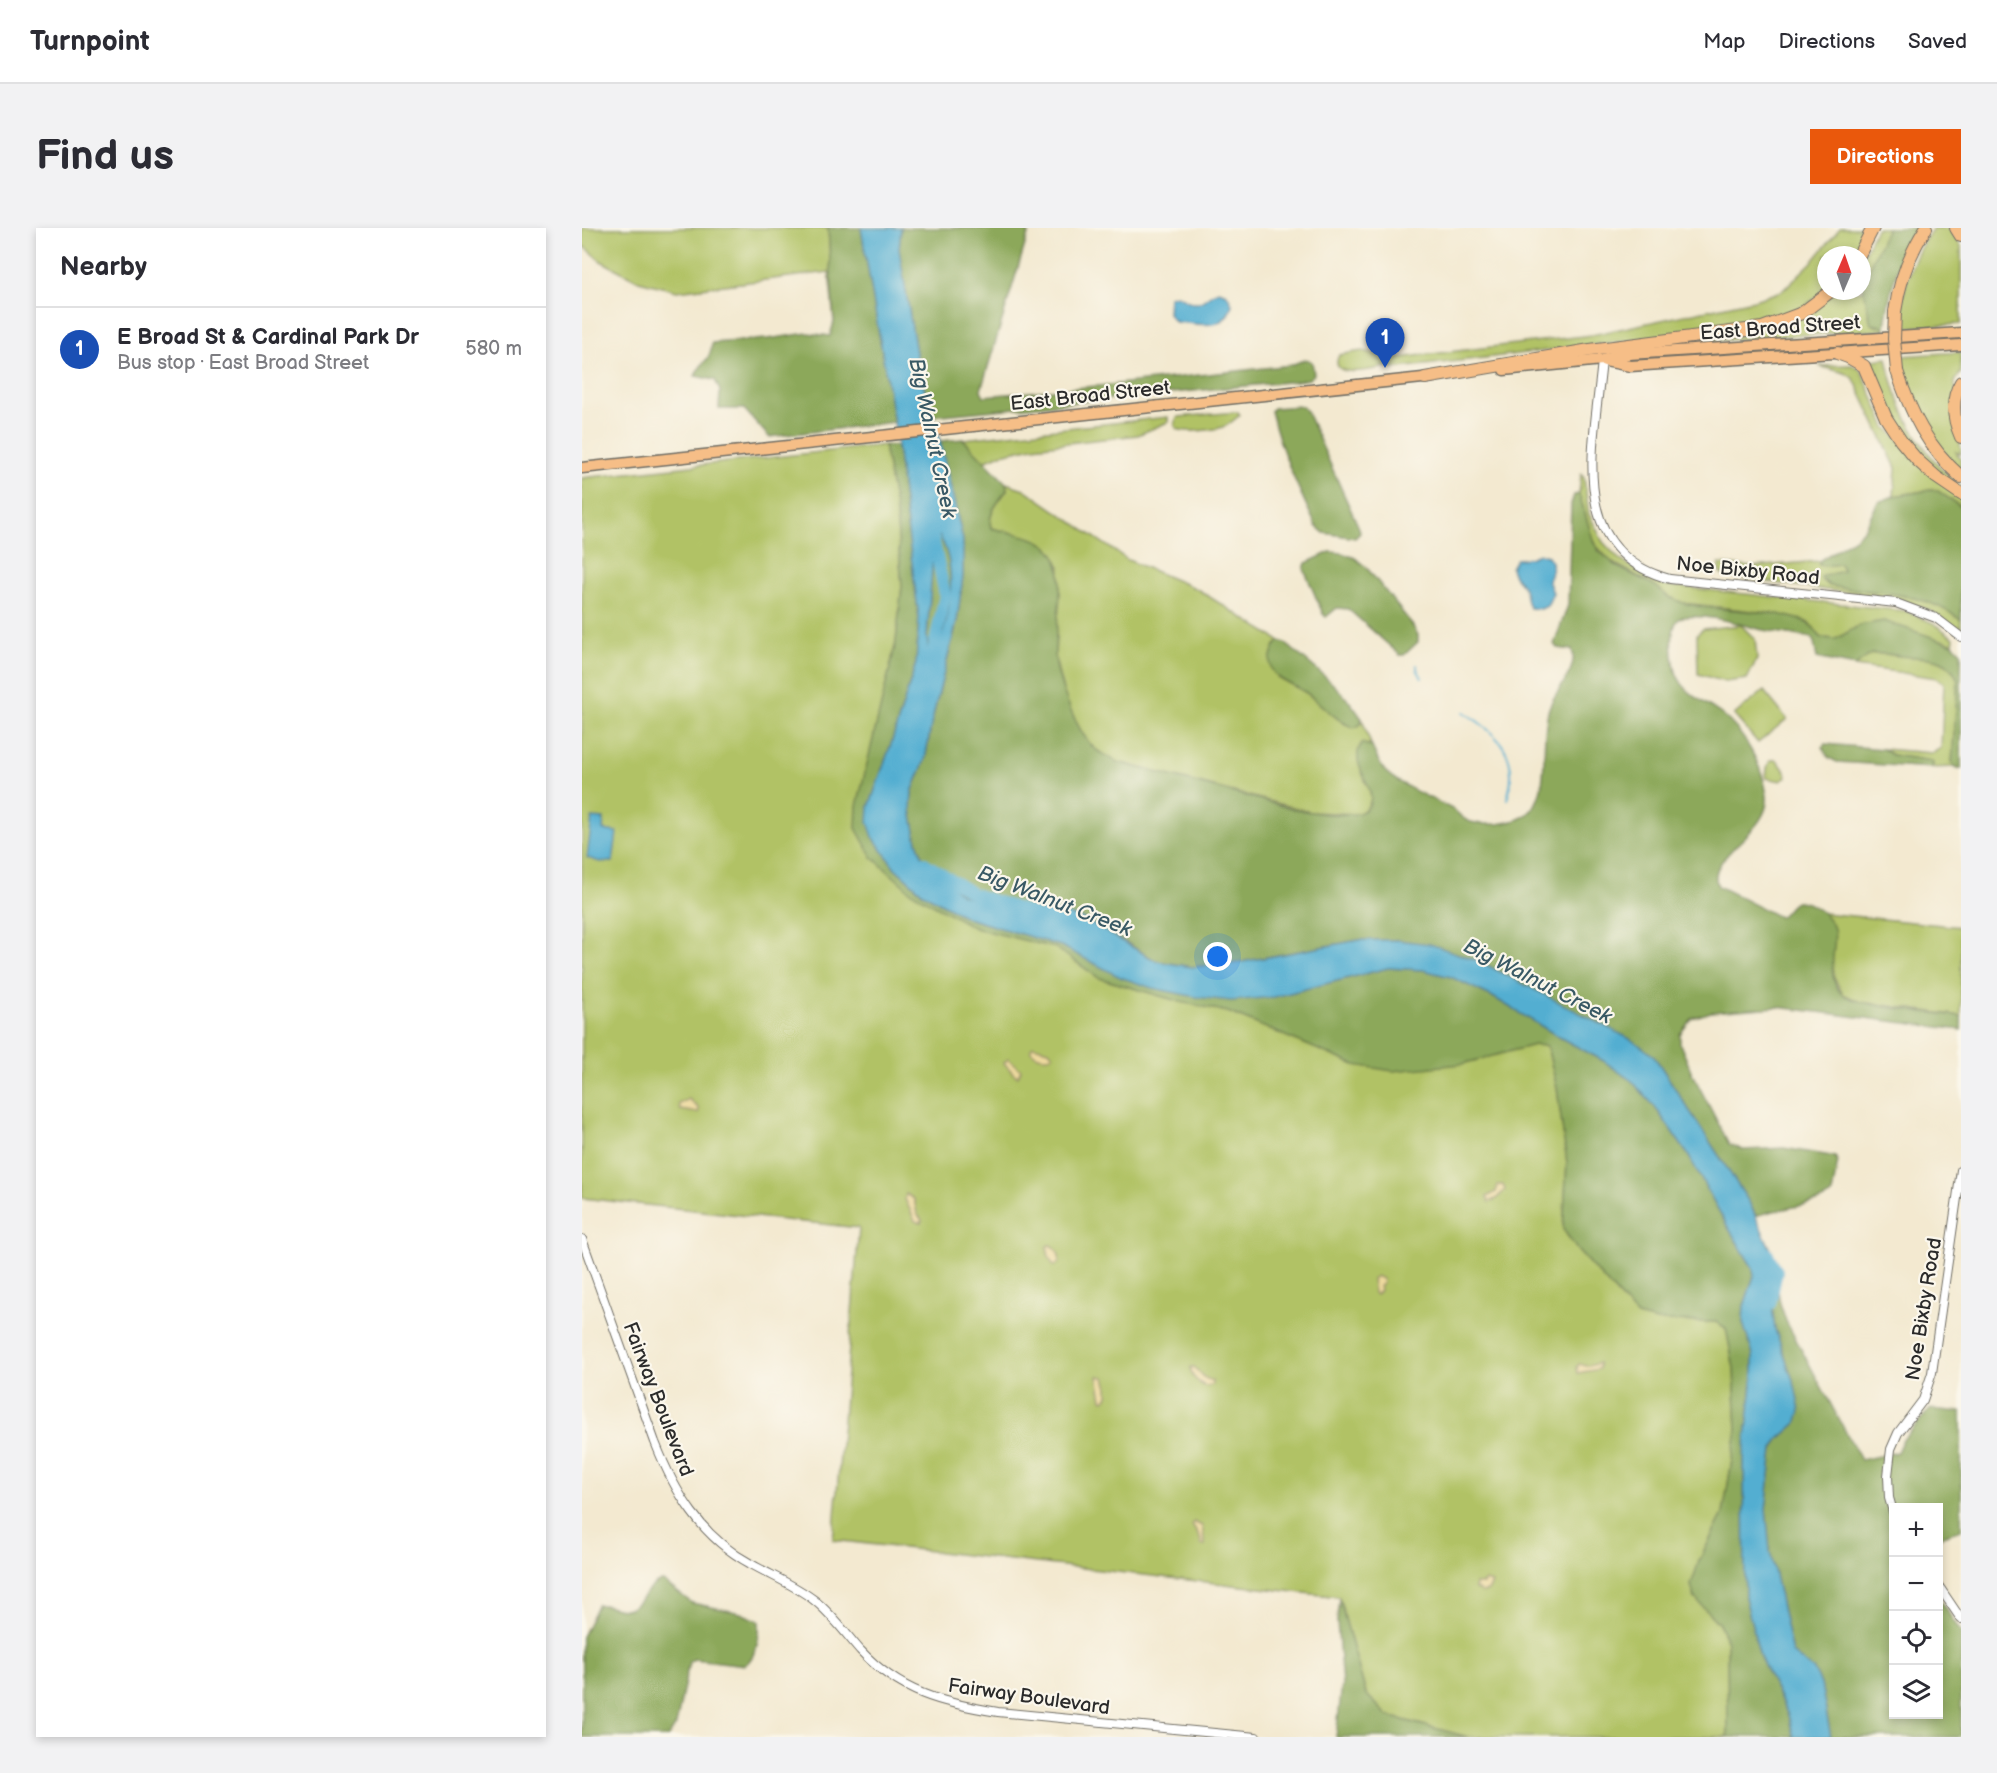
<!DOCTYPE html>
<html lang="en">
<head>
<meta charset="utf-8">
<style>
	:root { --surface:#fff; --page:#f2f2f3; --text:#2b2b33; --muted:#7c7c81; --line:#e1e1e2; --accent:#ea580c }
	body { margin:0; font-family:"Balsamiq Sans",sans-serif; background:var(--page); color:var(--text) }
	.controls { position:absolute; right:18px; bottom:18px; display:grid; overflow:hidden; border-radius:0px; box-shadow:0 3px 9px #0003 }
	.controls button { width:54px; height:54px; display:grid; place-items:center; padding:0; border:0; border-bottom:2px solid var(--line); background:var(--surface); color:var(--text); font:30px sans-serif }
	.compass { position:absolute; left:1235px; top:18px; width:54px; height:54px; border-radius:50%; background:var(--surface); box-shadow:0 3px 9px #0003; rotate:2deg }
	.you { position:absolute; left:636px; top:729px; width:21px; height:21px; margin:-15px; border:4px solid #fff; border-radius:50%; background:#1a73e8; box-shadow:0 0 0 9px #1a73e833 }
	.badge { display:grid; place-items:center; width:39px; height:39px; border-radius:50%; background:var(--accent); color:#fff; font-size:20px; font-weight:700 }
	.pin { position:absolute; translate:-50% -50px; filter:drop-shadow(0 2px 3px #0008) }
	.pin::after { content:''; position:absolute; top:32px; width:21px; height:18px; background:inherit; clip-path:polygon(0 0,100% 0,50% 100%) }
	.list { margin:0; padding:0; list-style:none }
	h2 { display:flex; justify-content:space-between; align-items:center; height:78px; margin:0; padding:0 24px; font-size:26px }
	h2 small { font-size:20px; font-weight:400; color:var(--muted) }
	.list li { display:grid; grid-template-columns:39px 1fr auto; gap:18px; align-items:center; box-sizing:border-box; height:84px; padding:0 24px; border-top:2px solid var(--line) }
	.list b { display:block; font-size:22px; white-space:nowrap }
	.list p { margin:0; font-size:20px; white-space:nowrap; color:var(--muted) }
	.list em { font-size:20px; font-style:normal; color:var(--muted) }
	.icon { flex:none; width:33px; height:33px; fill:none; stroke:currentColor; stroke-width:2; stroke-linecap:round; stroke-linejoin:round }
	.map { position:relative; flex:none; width:1379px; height:1509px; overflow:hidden; border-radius:0px }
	header { display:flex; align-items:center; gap:36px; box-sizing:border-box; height:84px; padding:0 30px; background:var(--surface); border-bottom:2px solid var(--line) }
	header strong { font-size:28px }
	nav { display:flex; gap:33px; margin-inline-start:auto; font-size:21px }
	.intro { display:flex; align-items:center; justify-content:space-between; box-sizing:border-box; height:144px; padding:0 36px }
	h1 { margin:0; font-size:42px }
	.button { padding:15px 27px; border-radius:0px; background:var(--accent); color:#fff; font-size:21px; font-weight:700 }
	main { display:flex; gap:36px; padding:0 36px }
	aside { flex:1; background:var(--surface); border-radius:0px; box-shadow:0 3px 9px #0003 }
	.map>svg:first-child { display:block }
	.green { fill:#b1c265; stroke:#6e7648; stroke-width:1.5 }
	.forest { fill:#8ca85a; stroke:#5c6a42; stroke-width:1.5 }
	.sand { fill:#eeda9e; stroke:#8c8264; stroke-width:1.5 }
	.water { fill:#53aed1; stroke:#3f6c7e; stroke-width:1.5; fill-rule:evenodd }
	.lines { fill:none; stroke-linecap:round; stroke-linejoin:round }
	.stream { stroke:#53aed1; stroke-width:2 }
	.river { stroke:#53aed1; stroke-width:12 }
	.minor-casing { stroke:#716e65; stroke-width:10 }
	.major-casing { stroke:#716e65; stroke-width:13 }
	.highway-casing { stroke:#716e65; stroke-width:14 }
	.minor { stroke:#fff; stroke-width:8 }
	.major { stroke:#f6be87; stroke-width:10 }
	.highway { stroke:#f6be87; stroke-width:12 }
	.highway-bridge-casing { stroke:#716e65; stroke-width:14; stroke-linecap:butt }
	.highway-bridge { stroke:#f6be87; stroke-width:12 }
	.labels { text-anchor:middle; stroke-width:4.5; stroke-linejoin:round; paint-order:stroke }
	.street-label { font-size:20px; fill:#2b2b2b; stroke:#fbf7ec }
	.water-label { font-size:21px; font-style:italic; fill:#395965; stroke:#fbf7ec }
</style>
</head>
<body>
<header>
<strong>Turnpoint</strong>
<nav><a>Map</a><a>Directions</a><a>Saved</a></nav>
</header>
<div class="intro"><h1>Find us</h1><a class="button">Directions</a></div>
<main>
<aside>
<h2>Nearby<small></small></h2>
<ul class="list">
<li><span class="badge" style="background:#1a4fb4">1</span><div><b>E Broad St &amp; Cardinal Park Dr</b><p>Bus stop · East Broad Street</p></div><em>580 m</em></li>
</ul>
</aside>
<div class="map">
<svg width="1379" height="1509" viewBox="0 0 1379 1509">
	<rect width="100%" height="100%" fill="#fbf7ec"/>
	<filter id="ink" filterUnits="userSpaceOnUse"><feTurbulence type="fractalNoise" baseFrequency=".0167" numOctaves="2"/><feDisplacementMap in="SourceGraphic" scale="12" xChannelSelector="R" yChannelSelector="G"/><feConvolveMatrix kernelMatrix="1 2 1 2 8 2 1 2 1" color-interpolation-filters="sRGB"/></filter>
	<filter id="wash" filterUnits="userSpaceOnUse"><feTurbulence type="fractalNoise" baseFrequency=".008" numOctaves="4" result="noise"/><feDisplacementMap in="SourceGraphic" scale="24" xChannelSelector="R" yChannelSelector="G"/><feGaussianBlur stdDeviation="1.35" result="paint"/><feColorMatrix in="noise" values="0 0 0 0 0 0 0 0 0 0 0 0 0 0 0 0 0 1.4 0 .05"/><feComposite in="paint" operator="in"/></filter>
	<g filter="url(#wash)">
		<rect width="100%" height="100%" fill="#f3e9d0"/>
		<path class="green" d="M 0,0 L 246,0 L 252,94 L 247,44 L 95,63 L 57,53 L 19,33 L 0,17 Z
			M 1258,0 L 1286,0 L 1273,27 L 1244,27 L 1244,62 L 1221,79 L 1171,98 L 810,141 L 809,138 C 797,140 744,154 757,127 L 780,123 L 816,130 L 1010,107 L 1172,72 L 1200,63 L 1232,32 Z
			M 1294,0 L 1305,0 L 1282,51 L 1293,98 L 1303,99 L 1303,102 L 1127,113 L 1127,110 L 1161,107 L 1254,63 L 1280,63 L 1280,30 Z
			M 1351,0 L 1367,0 L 1379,18 L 1379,96 L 1318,100 C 1318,66 1330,28 1351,0 Z
			M 1379,124 L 1379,144 L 1373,154 L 1379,226 L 1374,224 L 1379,231 L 1379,243 C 1346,212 1327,172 1319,128 Z
			M 1305,130 C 1314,181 1338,224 1378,258 L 1377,260 L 1348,239 L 1316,202 L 1284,133 Z
			M 1270,137 L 1279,142 L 1304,199 L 1379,270 L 1379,279 L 1356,263 L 1348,262 L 1312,268 L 1314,240 L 1272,151 L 1263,145 L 1237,138 Z
			M 656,184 L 658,187 C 652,192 646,198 638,200 C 630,202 579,210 596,189 Z
			M 586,189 L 586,194 L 556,207 L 451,219 L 419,226 L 402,233 L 381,211 Z
			M 302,217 L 314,284 L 320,358 L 314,414 L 393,700 L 474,720 L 517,750 L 599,774 L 646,784 L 773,837 L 879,836 L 952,817 L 965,818 L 975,860 L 985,935 L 981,1001 L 996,1023 L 1055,1088 L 1075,1093 L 1134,1094 L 1144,1100 L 1152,1140 L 1155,1202 L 1141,1286 L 1117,1333 L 1112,1369 L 1138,1397 L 1145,1414 L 1146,1505 L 1144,1509 L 886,1509 L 806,1488 L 784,1466 L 757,1369 L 251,1312 L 277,1000 L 0,970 L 0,250 Z
			M 999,246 L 1002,250 L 1007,286 L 1021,314 L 1038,332 L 1080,357 L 1324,383 L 1351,395 L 1372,410 L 1371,416 L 1362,412 L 1262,407 L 1254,411 L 1239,410 L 1231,399 L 1225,394 L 1196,386 L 1101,375 L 1085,368 L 1074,358 L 1028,333 L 1012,315 L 997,266 Z
			M 424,255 L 442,261 L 546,332 L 615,361 L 698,413 L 693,417 L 695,449 L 723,464 L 763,496 L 778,497 L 780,491 L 790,519 L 787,516 L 783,553 L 788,562 L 789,573 L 784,581 L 776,586 L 729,584 L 535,534 C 527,529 517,525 511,519 C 489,496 478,457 473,427 L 478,338 L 459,314 L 409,300 C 405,285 417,273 425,262 Z
			M 1237,333 L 1237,337 L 1259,336 L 1261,344 L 1241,347 L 1240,353 L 1248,358 C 1294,366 1340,362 1379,392 L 1379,403 L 1347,382 L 1318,372 L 1142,348 L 1137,343 L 1137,336 L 1170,339 Z
			M 1159,397 L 1173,411 L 1175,431 L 1165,451 L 1143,454 L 1116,446 L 1115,406 L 1121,401 Z
			M 1294,425 C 1304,426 1314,428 1323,428 C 1344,429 1368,427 1376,453 L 1370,535 L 1372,539 L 1350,540 L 1351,536 L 1349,533 L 1310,527 L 1301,521 L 1351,525 L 1359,520 L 1362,455 L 1355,450 L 1273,438 L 1284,428 Z
			M 1182,463 L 1205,491 L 1176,515 L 1152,487 Z
			M 1188,532 L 1195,532 L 1204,544 L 1204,549 L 1199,553 L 1184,550 L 1185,540 Z
			M 1241,685 L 1379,699 L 1379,788 L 1279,774 L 1261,766 L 1252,750 L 1250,735 L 1250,697 Z"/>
		<path class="forest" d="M 246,0 L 279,0 L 312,194 L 187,209 L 162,181 L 137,181 L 138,163 L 133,152 L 113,148 C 119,132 128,136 130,115 L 185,111 L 226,105 L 248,108 L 252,94 Z
			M 319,0 L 448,0 L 399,162 L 402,168 L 526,157 L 709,137 L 724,131 L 730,134 L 732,146 L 727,151 L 716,153 L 351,188 L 337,143 L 317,21 Z
			M 1305,0 L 1334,0 C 1316,31 1307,64 1303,99 L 1289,96 L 1280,55 Z
			M 719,178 L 724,182 L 777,300 L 778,305 L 773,310 L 742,305 L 734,298 C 716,260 699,224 689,183 L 691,180 Z
			M 381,211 L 424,255 L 425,262 C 417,273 405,285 409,300 C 428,305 455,307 469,322 C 488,343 472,398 473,426 C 474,450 494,502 511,519 C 518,526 527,529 535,534 C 579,545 623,557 668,569 C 688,574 709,582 730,584 C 741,586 775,589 783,582 C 803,564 763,538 780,515 L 790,519 C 794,527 797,536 803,543 C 815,556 853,572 870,581 C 877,585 881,592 889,594 C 908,599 941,596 952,579 C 968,552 958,509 967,480 C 973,462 997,442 990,422 L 975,420 L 972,416 L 986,377 L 989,276 L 992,267 L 997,266 L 1012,315 L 1017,323 L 1036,339 L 1074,358 L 1085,368 L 1101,375 L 1121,379 L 1196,386 L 1220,392 L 1231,399 L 1239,410 L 1254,411 L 1278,397 L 1302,393 L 1371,416 L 1379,424 L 1379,541 L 1372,539 L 1370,535 L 1376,453 C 1367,424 1340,431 1318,428 C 1308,426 1299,425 1289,426 L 1273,438 L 1235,430 L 1231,410 C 1214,407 1198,405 1181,402 C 1156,396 1127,386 1101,389 C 1085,392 1090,440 1097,451 C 1105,466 1125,476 1139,486 C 1162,503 1181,539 1185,567 C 1190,605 1121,627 1136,658 L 1197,689 C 1204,686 1207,676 1214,674 C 1227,670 1249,689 1252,701 C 1256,718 1241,752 1262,767 C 1279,779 1355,785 1379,788 L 1379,802 L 1195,779 L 1129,784 L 1110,790 L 1098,806 L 1098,816 L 1110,845 L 1147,916 L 1161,922 L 1202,920 L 1249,928 L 1253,929 L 1256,933 L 1250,966 C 1239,978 1192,980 1174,988 L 1167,974 L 1072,828 L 815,712 L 777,712 L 649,736 L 610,739 L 574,733 L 540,712 L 433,681 L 402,674 L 379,666 L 341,630 L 335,614 L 329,582 L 330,564 L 343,532 L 350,492 L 375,394 L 381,348 L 381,312 L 358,213 Z
			M 302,217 L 315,218 L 337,390 L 334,435 L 310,513 L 287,579 L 291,609 L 313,640 L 340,665 L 385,690 L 479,718 L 508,732 L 692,769 L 806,740 L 841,742 L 869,749 L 911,769 L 979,810 L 1020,832 L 1050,853 L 1073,879 L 1105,925 L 1146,999 L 1171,1040 L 1172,1048 L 1162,1078 L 1161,1095 L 1171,1127 L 1171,1148 L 1162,1228 L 1163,1369 L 1178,1429 L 1206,1487 L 1212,1509 L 1144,1509 L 1146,1505 L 1145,1414 L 1138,1397 L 1112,1369 L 1109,1357 L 1117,1333 L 1141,1286 L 1155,1202 L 1152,1140 L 1144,1100 L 1134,1094 L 1075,1093 L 1055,1088 L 996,1023 L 981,1001 L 985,935 L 975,860 L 965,818 L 952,817 L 880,836 L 811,843 L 773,837 L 646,784 L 599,774 L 517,750 L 474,720 L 393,700 L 329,664 L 290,629 L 274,600 L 275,578 L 314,414 L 320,358 L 314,284 Z
			M 1348,262 L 1356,263 L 1379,279 L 1379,392 C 1340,362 1294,366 1248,358 L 1238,349 L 1261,343 L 1258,336 L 1243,338 L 1237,337 L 1237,333 L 1273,310 L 1282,301 L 1296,274 L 1312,268 Z
			M 358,307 C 379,346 367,398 347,435 L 345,409 L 351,328 L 352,312 Z
			M 748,324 L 760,325 L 773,330 L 785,340 L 829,395 L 836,407 L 836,414 L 822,427 L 818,427 L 766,381 L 755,380 L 744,389 L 741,386 L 722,341 L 724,335 Z
			M 698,413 L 703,415 C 730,438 761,460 780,491 L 778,497 L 772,500 C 755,493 741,478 726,466 C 711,455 680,450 690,425 C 692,419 693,417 698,413 Z
			M 1243,516 L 1301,521 L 1310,527 L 1349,533 L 1351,536 L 1350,540 L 1255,534 L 1247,530 L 1240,519 Z
			M 1193,1044 L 1198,1075 L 1204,1093 L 1279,1232 L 1315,1224 L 1320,1213 L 1348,1181 L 1379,1184 L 1379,1302 L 1357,1309 L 1356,1280 L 1312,1280 L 1312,1486 L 1356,1486 L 1357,1371 L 1379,1404 L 1379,1509 L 1249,1509 L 1239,1456 L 1232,1442 L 1210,1425 L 1188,1324 L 1184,1281 L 1191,1221 L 1197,1211 L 1214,1196 L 1213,1158 L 1193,1101 L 1190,1078 Z
			M 81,1353 L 110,1375 L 159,1385 L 177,1393 C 178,1408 175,1428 163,1437 L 112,1431 L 107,1434 L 94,1497 L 86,1509 L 0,1509 L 0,1409 L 15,1377 C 27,1375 37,1384 48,1380 C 61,1375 66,1355 81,1353 Z
			M 757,1369 L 784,1466 L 806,1488 L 886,1509 L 754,1509 L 760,1456 L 755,1394 Z"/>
		<path class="sand" d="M 451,818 L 467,822 L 471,827 C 465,831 454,829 449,823 L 449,820 Z
			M 426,831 L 439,842 L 436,848 L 433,847 L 422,835 Z
			M 107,871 L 117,881 L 116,885 L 98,882 L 97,876 Z
			M 916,957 L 921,957 L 923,962 L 914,971 L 907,974 L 905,969 L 914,964 Z
			M 324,966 L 332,971 L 335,986 L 340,992 L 339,995 L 333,993 L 323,971 Z
			M 468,1017 C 475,1020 478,1026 477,1034 L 472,1038 L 467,1029 L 465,1018 Z
			M 794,1048 L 800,1051 L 801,1055 L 797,1058 L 798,1062 L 794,1067 L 792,1065 L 790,1051 Z
			M 1017,1135 L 1017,1141 L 996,1145 L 995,1139 L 997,1136 L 1007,1138 Z
			M 609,1139 L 612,1139 L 621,1149 L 630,1153 L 630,1157 L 623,1158 C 616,1155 608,1148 609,1139 Z
			M 516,1148 L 523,1149 L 526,1160 L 526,1168 L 522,1172 L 520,1171 Z
			M 612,1294 L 620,1298 L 623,1317 L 620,1317 L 618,1310 L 610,1297 Z
			M 903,1353 L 910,1355 L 906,1363 L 900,1364 L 893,1361 L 893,1356 L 901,1356 Z"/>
		<path class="water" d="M 279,0 L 319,0 L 317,21 L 337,143 L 358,213 L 381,312 L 381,348 L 375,393 L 350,492 L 343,532 L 330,564 L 329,582 L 335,614 L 341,630 L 379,666 L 402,674 L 433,681 L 474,683 L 504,692 L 574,733 L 610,739 L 649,736 L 777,712 L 815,712 L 848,716 L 897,733 L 1052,813 L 1072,828 L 1167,974 L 1191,1026 L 1193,1044 L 1190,1078 L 1193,1101 L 1213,1158 L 1218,1183 L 1214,1196 L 1197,1211 L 1191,1221 L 1184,1281 L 1188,1324 L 1210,1425 L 1232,1442 L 1239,1456 L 1249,1509 L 1212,1509 L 1206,1487 L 1178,1429 L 1163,1369 L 1162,1228 L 1171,1148 L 1171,1127 L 1161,1095 L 1162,1078 L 1172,1048 L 1171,1040 L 1146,999 L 1105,925 L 1073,879 L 1050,853 L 1020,832 L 979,810 L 911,769 L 869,749 L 841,742 L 806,740 L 692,769 L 649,773 L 614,769 L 570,760 L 538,749 L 479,718 L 385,690 L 341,665 L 313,640 L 291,609 L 286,594 L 287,579 L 310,513 L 334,435 L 337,390 L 312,194 ZM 357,308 C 378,340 367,402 348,434 L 345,409 L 351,328 L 352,313 Z
			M 637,63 L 645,66 L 650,76 C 643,106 615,95 593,94 L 586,86 L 587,69 L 594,67 C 600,69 603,72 609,74 C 620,79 625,66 637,63 Z
			M 957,326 L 966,328 C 971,335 970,344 966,352 L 971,365 L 965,378 L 959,381 L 948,380 C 943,374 945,368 942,361 C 939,352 931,351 929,340 L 934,331 L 947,330 Z
			M 10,590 L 22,591 L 21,602 L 35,604 L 31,634 L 18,634 L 5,630 Z"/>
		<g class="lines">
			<path class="stream" d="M 835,437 L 835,441 L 840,450
				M 882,484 C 916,506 939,527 925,571"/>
			<path class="river" d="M 346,447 L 363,367 L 349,299
				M 341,634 L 392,666 L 452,686
				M 1185,1025 L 1195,1043 L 1188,1076"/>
		</g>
	</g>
	<g filter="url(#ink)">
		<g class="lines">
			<defs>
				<path id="minor" d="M 1020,132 C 1013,213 982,323 1088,351 L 1314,375 L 1354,390 L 1379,409
					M 0,1011 L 73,1214 C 93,1265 119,1309 169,1336 C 190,1348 213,1357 232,1372 C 250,1386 263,1405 278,1422 C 318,1465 360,1475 416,1484 L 674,1509
					M 1312,1287 L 1307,1270 L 1306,1248 L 1309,1221 L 1316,1205 L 1341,1172 L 1350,1145 L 1379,942
					M 1356,1357 L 1379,1391"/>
				<path id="major" d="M 1023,133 L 1048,138 L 1379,117
					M 922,142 L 1020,132 L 1047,126 L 1379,105
					M 0,240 L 850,149"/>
				<path id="highway" d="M 1374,0 L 1379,8
					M 1277,27 L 1291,0
					M 1313,84 C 1317,54 1327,26 1344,0
					M 1255,125 L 1266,129 L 1282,138 L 1304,190 L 1319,213 L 1335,232 L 1354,249 L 1379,266
					M 1315,143 C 1328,184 1346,220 1379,249
					M 843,150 L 1008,122 L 1180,100 L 1220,85 L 1249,63
					M 1379,154 C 1369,171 1371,191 1379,209"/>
			</defs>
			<use href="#minor" class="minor-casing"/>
			<use href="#major" class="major-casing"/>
			<use href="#highway" class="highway-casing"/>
			<use href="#minor" class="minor"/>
			<use href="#major" class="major"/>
			<use href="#highway" class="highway"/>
			<defs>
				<path id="highway-bridge" d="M 1313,84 L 1312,111 L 1315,143"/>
			</defs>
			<use href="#highway-bridge" class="highway-bridge-casing"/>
			<use href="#highway-bridge" class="highway-bridge"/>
		</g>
	</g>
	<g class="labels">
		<g class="street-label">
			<text transform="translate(1198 99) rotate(-4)" y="7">East Broad Street</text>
			<text transform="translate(508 167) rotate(-6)" y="7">East Broad Street</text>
			<text transform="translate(1166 342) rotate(6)" y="7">Noe Bixby Road</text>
			<text transform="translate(1341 1081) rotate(-81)" y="7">Noe Bixby Road</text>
			<text transform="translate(77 1171) rotate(69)" y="7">Fairway Boulevard</text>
			<text transform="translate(447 1468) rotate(8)" y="7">Fairway Boulevard</text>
		</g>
		<g class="water-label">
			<text transform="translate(351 210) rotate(78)" y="7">Big Walnut Creek</text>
			<text transform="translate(473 673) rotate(21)" y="7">Big Walnut Creek</text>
			<text transform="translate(956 753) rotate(27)" y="7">Big Walnut Creek</text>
		</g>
	</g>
</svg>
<div class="controls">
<button>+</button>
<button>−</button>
<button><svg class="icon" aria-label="locate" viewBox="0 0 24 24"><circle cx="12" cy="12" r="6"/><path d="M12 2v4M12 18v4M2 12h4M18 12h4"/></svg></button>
<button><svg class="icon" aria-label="layers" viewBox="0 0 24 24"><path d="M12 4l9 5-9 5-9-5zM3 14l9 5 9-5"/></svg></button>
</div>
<svg class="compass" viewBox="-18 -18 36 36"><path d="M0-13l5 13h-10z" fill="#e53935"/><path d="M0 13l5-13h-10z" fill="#7c7c81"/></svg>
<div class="you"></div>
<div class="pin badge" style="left:803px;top:140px;background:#1a4fb4">1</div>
</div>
</main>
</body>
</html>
